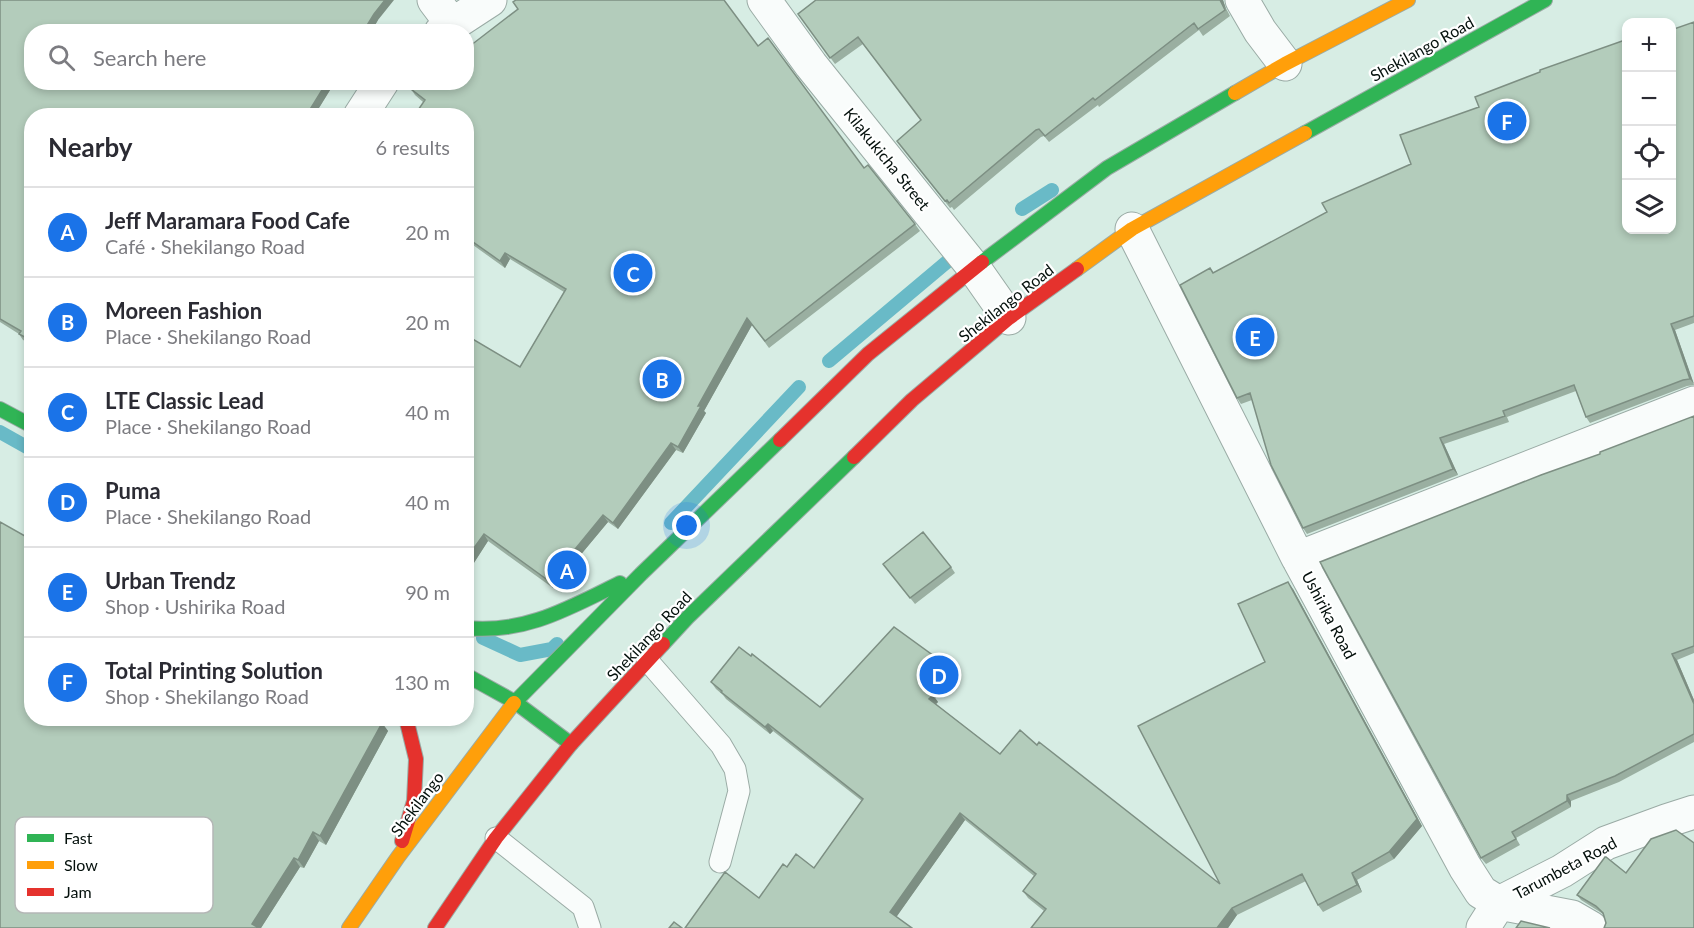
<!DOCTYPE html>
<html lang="en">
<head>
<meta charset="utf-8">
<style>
	:root { --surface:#fff; --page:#f2f2f3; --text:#2b2b33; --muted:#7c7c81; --line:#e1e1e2; --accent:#1a73e8 }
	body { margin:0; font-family:Lato,sans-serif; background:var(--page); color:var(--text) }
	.controls { position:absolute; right:18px; top:18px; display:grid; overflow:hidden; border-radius:12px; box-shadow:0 3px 9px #0003 }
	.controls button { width:54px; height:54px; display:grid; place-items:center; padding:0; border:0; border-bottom:2px solid var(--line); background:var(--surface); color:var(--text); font:30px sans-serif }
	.you { position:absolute; left:687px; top:526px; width:21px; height:21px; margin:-15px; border:4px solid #fff; border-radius:50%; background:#1a73e8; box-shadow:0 0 0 9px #1a73e833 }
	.badge { display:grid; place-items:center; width:39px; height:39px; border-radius:50%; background:var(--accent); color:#fff; font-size:20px; font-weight:700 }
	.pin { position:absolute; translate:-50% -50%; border:3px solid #fff; box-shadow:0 2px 6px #0006 }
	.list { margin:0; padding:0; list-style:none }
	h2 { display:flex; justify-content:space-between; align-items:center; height:78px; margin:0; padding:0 24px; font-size:26px }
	h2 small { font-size:20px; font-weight:400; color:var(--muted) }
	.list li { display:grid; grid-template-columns:39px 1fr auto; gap:18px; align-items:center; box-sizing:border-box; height:90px; padding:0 24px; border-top:2px solid var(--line) }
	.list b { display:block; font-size:22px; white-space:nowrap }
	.list p { margin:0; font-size:20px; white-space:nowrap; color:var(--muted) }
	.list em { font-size:20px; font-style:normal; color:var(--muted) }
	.icon { flex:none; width:33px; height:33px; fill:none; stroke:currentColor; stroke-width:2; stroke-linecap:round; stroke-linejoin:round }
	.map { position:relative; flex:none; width:1694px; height:928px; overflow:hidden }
	.search { position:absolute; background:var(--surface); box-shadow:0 3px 9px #0003; left:24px; top:24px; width:450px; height:66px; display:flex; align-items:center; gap:15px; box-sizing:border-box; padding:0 21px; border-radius:24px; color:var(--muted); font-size:22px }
	.panel { position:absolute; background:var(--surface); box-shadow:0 3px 9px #0003; left:24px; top:108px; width:450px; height:618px; border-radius:24px }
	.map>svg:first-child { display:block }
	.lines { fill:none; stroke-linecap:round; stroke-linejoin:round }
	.stream { stroke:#69bac7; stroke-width:14 }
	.lane-casing { stroke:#9aaba5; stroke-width:23 }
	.street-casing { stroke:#9aaba5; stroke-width:35 }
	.fast-casing { stroke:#9aaba5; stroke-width:16 }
	.slow-casing { stroke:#9aaba5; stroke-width:16 }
	.jam-casing { stroke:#9aaba5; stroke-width:16 }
	.lane { stroke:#f9fcfb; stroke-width:21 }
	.street { stroke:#f9fcfb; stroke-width:33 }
	.fast { stroke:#30b455; stroke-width:14 }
	.slow { stroke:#ff9f0a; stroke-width:14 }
	.jam { stroke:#e5322d; stroke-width:14 }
	.wall { fill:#9aafa1 }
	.shaded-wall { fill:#7d8f83 }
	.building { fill:#b3ccbb; stroke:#7d8f83; stroke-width:1.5 }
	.labels { text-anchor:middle; stroke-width:4.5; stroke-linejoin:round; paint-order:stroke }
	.street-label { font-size:16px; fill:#04100c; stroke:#fff }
	.key { fill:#fff; stroke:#b4b7b6; stroke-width:1.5 }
	.key-label { font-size:16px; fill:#04100c }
</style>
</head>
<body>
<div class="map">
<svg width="1694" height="928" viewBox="0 0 1694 928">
	<rect width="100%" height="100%" fill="#d7ede4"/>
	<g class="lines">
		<path class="stream" d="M 1022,209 L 1052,190
			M 829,361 L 960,251
			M 0,432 L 32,450
			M 671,523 L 799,387
			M 483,638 L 520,655 L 552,649 L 557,644"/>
		<defs>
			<path id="lane" d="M 647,660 L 721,745 L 735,769 L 739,791 L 720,862
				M 496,838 L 583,907 L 590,928"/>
			<path id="street" d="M 434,0 L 452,24
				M 764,0 L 811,65 L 974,268 L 1009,318
				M 1242,0 L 1260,31 L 1285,64
				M 441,32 L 490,0
				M 360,116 L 382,82
				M 1132,229 L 1298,558 L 1465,867 L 1481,892 L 1499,903 L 1572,917 L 1591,928
				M 1298,558 L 1694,403
				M 1483,928 L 1499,903 L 1562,871 L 1606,843 L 1666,821 L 1694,812"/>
			<path id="fast" d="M 1305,133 L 1545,0
				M 982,262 L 1107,168 L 1235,93
				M 0,409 L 32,426
				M 466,628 C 525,634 569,608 620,583
				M 663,644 L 687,618 L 854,457
				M 466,675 L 515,702 L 571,744
				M 514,703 L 641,574 L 780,440"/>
			<path id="slow" d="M 1235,93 L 1285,64 L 1408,0
				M 1077,269 L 1132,229 L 1305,133
				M 349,928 L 398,857 L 514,703"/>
			<path id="jam" d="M 780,440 L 868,354 L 982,262
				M 854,457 L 912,400 L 1009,318 L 1077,269
				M 402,841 L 414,801 L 416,759 L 406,718
				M 435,928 L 496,838 L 571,744 L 663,644"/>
		</defs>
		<use href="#lane" class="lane-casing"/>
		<use href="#street" class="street-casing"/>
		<use href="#fast" class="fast-casing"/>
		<use href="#slow" class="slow-casing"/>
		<use href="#jam" class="jam-casing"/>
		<use href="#lane" class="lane"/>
		<use href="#street" class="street"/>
		<use href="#fast" class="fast"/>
		<use href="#slow" class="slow"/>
		<use href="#jam" class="jam"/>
	</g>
	<path class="wall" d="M 0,0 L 378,20 L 371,32 L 32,32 L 32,82 L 335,82 L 314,116 L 32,116 L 32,344 L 23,340 L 19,334 L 0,322 Z
		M 816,0 L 1223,0 L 1226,9 L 1230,16 L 1203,36 L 1199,30 L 1099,107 L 1098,105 L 1049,142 L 1044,136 L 1041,137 L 954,210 L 952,207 L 950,208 L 897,141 L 921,120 L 863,44 L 835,64 L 798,14 Z
		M 518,9 L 758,46 L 864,168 L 915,224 L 920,231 L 769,348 L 752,325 L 704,411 L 706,413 L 683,453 L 676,450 L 618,529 L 608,522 L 553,588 L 488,541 L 470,569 L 466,567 L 466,347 L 520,367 L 564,292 L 510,259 L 505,268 L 466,240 L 466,116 L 423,102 L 415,95 L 411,89 L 466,82 Z
		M 1694,22 L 1694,323 L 1675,330 L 1694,385 L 1687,386 L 1590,423 L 1586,417 L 1576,391 L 1507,417 L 1509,422 L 1444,444 L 1458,475 L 1307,534 L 1303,528 L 1252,400 L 1241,404 L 1237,398 L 1210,268 L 1214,273 L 1327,212 L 1411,164 L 1479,107 L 1625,40 L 1626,43 L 1626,230 Z
		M 1694,416 L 1694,653 L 1677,660 L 1694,700 L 1694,742 L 1619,782 L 1571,801 L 1571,807 L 1516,838 L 1520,845 L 1486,864 L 1481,858 L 1600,454 Z
		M 883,564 L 951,567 L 955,573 L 915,604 Z
		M 1293,589 L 1422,826 L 1394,859 L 1357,880 L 1362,892 L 1323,912 L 1318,905 L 1306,881 L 1237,915 L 1228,928 L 1031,928 L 1044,911 L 1028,898 L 1023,891 L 1034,876 L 965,820 L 896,917 L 759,898 L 787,867 L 814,868 L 862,801 L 773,731 L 770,734 L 726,699 L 723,695 L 716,689 L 711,682 L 751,656 L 820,707 L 949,667 L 954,674 L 935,698 L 938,702 L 936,704 L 1000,754 L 1037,745 L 1220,884 L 1265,662 Z
		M 32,718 L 382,723 L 388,731 L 326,845 L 319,841 L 304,868 L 300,867 L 261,928 L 0,928 Z
		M 1626,873 L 1606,923 L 1604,915 L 1600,912 L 1581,900 L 1577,895 Z"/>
	<path class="shaded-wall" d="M 385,0 L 394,0 L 378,20 L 371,32 L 363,32 L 374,14 Z
		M 1220,0 L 1223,0 L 1226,9 L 1230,16 Z
		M 327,82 L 335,82 L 314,116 L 306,116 Z
		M 505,253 L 510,259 L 505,268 L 500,261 Z
		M 747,318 L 752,325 L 704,411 L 706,413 L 683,453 L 678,447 L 698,406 Z
		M 1671,324 L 1675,330 L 1694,384 L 1690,379 Z
		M 1440,438 L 1444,444 L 1458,475 L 1453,469 Z
		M 671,443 L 676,450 L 618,529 L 613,523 Z
		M 603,515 L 608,522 L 553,588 L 549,581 Z
		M 484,534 L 488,541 L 470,569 L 466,564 L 466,559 Z
		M 1288,582 L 1293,589 L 1422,826 L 1394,859 L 1389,852 Z
		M 1672,654 L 1677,660 L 1694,700 L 1694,704 Z
		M 949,667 L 954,674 L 935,698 L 938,702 L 934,706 L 929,699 L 930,692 Z
		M 382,723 L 388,731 L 326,845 L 320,836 Z
		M 768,724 L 773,731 L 770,734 L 765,727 Z
		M 1567,795 L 1571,801 L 1571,807 L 1567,801 Z
		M 960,813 L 965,820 L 895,919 L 890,912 Z
		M 313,832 L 319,841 L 304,868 L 298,860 Z
		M 294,858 L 300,867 L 261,928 L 255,928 L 252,924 Z
		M 1352,873 L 1357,880 L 1362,892 L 1357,885 Z
		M 1232,908 L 1237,915 L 1228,928 L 1217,928 Z"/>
	<path class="building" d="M 0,0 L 385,0 L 374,14 L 363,32 L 32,32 L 32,82 L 327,82 L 306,116 L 32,116 L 32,341 L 19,334 L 21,331 L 0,319 Z
		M 516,0 L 724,0 L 758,46 L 768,38 L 864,168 L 868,165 L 915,224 L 765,341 L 747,318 L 698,406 L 701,406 L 678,447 L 671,443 L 613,523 L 603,515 L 549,581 L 484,534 L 466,559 L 466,347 L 471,338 L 520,367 L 566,289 L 505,253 L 500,261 L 466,237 L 466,116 L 414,116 L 425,100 L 411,89 L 416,82 L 466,82 L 466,49 L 518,9 L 513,2 Z
		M 816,0 L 1220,0 L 1225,10 L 1198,29 L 1194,23 L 1095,100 L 1093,98 L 1045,136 L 1039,129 L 1036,130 L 949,203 L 947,200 L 945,201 L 897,141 L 921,120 L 858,37 L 830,58 L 798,14 Z
		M 1694,22 L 1694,316 L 1671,324 L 1690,379 L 1683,380 L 1586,417 L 1574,385 L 1503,411 L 1505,416 L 1440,438 L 1453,469 L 1303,528 L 1271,465 L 1250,393 L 1237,398 L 1180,285 L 1210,268 L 1213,273 L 1327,212 L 1322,203 L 1411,164 L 1400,135 L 1479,107 L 1475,97 L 1540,72 L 1540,70 L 1625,40 L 1626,45 L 1626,230 L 1671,230 L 1671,30 Z
		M 1694,416 L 1694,646 L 1672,654 L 1694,704 L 1694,734 L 1615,776 L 1567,795 L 1567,801 L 1512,832 L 1516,839 L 1481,858 L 1320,562 L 1541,475 L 1600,454 L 1600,452 Z
		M 0,522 L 32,540 L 32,718 L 374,718 L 382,723 L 320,836 L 313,832 L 298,860 L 294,858 L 252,924 L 259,928 L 0,928 Z
		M 923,532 L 951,567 L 910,598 L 883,564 Z
		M 1288,582 L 1417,819 L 1389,852 L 1352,873 L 1357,885 L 1318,905 L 1302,874 L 1232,908 L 1217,928 L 1031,928 L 1046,909 L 1023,891 L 1036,874 L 960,813 L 890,912 L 912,928 L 685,928 L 725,872 L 759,898 L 783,864 L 787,867 L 796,854 L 814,868 L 863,799 L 768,724 L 765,727 L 721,692 L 722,691 L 711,682 L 739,647 L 751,656 L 752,654 L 820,707 L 894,627 L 949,667 L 930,692 L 933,695 L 929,699 L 1000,754 L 1020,730 L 1037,745 L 1039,742 L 1220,884 L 1138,726 L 1265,662 L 1238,604 Z
		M 1676,830 L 1694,843 L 1694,928 L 1604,928 L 1606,923 L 1603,913 L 1596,906 L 1577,895 L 1605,857 L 1606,857 L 1626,873 L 1651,839 Z
		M 1521,921 L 1550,928 L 1516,928 Z
		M 674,922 L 682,928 L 669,928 Z"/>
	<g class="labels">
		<g class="street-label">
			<text transform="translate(1422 49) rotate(-29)" y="6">Shekilango Road</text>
			<text transform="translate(887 159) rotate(51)" y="6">Kilakukicha Street</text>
			<text transform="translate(1006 303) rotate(-38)" y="6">Shekilango Road</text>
			<text transform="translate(1329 615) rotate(62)" y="6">Ushirika Road</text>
			<text transform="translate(649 636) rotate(-47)" y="6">Shekilango Road</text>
			<text transform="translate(417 804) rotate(-53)" y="6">Shekilango</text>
			<text transform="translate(1565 868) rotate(-28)" y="6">Tarumbeta Road</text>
		</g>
	</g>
	<rect x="15" y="817" width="198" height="96" rx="9" class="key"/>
	<rect x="27" y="834" width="27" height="8" fill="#30b455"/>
	<rect x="27" y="861" width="27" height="8" fill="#ff9f0a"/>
	<rect x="27" y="888" width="27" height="8" fill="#e5322d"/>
	<g class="key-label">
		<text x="64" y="844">Fast</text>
		<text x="64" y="871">Slow</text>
		<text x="64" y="898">Jam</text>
	</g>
</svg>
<div class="controls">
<button>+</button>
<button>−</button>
<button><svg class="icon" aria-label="locate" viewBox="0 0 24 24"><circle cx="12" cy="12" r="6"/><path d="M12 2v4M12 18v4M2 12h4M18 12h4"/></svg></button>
<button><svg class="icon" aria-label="layers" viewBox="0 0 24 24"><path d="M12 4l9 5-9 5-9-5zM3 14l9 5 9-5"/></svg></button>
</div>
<div class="you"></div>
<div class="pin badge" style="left:567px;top:570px">A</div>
<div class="pin badge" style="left:662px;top:379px">B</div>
<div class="pin badge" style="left:633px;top:273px">C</div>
<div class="pin badge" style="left:939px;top:675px">D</div>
<div class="pin badge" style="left:1255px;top:337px">E</div>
<div class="pin badge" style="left:1507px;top:121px">F</div>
<div class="search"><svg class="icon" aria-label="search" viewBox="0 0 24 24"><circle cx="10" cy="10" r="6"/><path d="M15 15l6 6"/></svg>Search here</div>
<section class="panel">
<h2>Nearby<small>6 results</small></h2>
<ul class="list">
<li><span class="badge">A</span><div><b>Jeff Maramara Food Cafe</b><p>Café · Shekilango Road</p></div><em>20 m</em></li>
<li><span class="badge">B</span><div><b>Moreen Fashion</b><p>Place · Shekilango Road</p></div><em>20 m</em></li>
<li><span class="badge">C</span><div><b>LTE Classic Lead</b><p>Place · Shekilango Road</p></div><em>40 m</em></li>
<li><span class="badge">D</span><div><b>Puma</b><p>Place · Shekilango Road</p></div><em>40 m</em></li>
<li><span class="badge">E</span><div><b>Urban Trendz</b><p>Shop · Ushirika Road</p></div><em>90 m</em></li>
<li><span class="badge">F</span><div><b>Total Printing Solution</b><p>Shop · Shekilango Road</p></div><em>130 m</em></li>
</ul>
</section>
</div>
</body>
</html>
